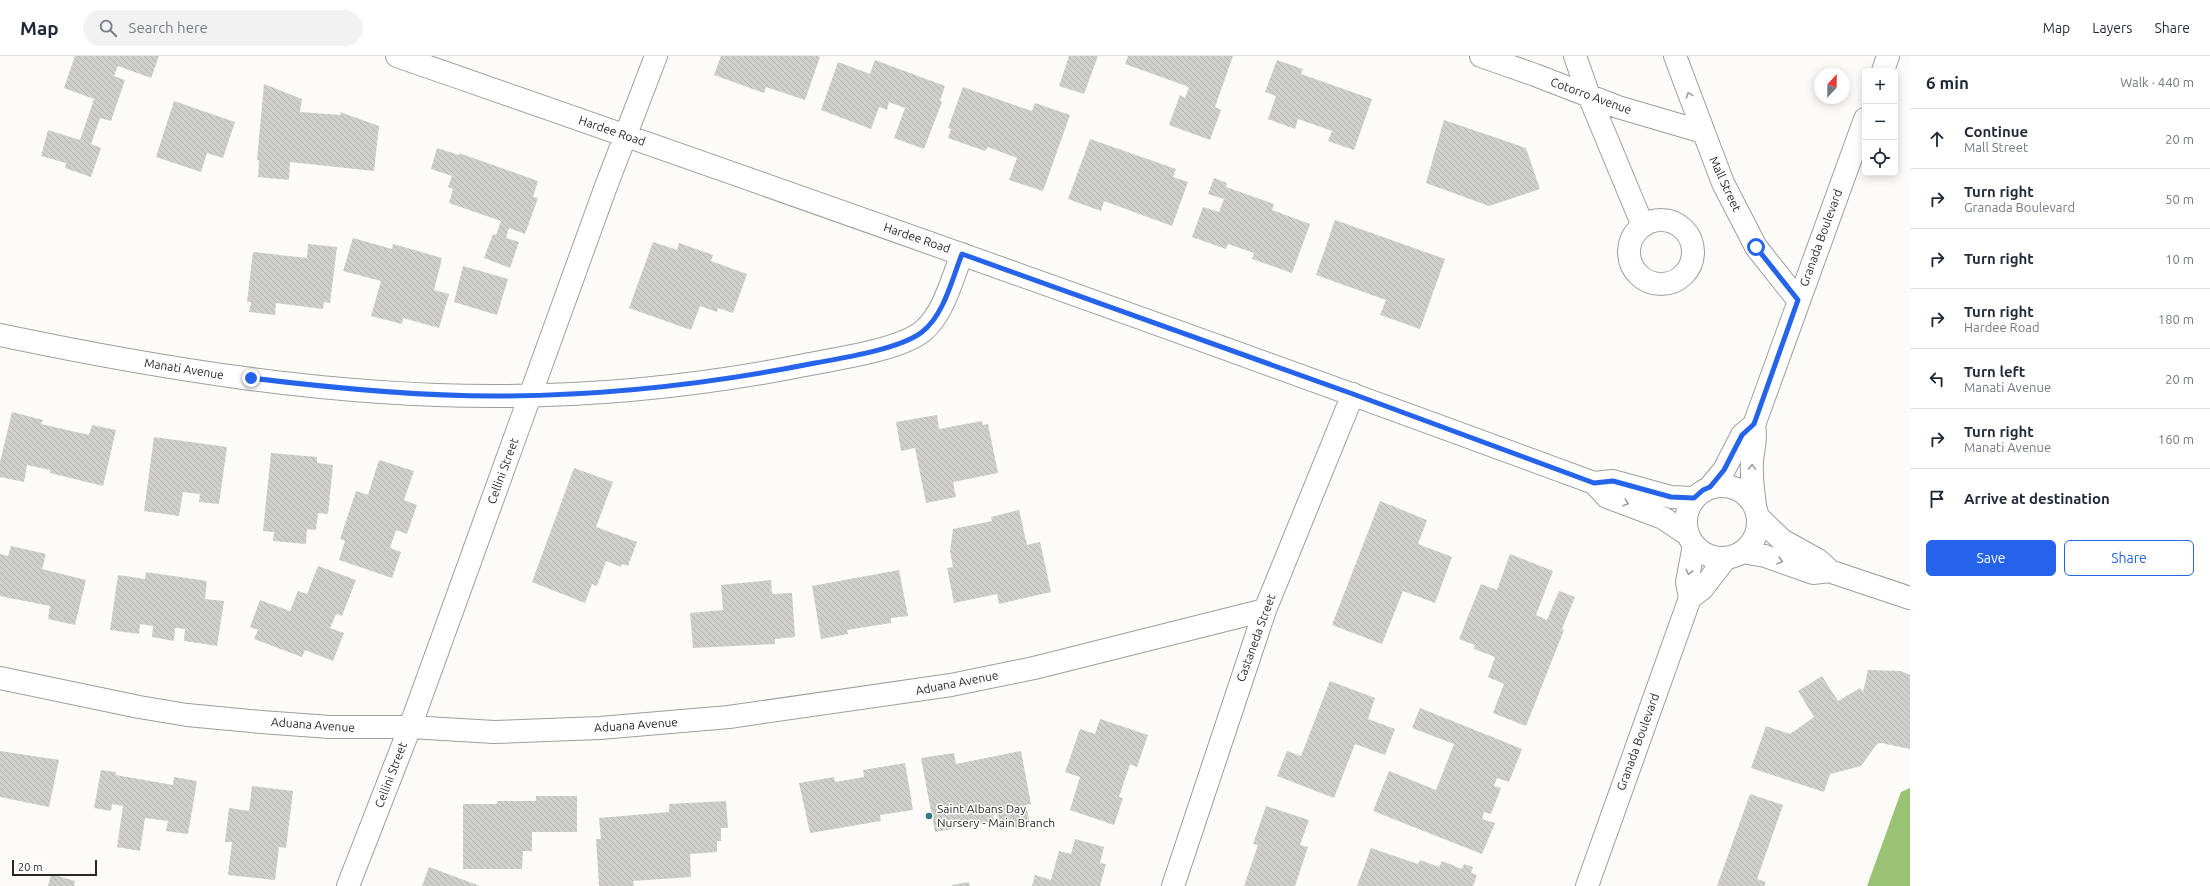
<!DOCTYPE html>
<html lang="en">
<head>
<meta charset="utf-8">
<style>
	:root { --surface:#fff; --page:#f2f2f3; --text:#1f2937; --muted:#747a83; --line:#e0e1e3; --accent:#2563eb }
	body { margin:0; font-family:Ubuntu,sans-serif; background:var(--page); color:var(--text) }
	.controls { position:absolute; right:12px; top:12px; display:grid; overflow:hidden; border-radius:6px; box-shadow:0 2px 10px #0003 }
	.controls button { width:36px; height:36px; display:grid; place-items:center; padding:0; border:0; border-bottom:1px solid var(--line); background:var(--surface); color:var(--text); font:20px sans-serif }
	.compass { position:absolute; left:1814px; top:12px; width:36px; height:36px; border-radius:50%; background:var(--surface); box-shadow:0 2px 10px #0003; rotate:22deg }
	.scale { position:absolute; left:12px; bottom:10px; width:85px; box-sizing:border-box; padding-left:4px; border:2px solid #292827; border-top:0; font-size:11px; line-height:14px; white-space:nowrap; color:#292827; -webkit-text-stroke:3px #fff; paint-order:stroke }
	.stop { position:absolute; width:12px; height:12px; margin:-9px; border:3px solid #2563eb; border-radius:50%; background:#fff }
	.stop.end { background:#2563eb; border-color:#fff; box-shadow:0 1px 4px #0008 }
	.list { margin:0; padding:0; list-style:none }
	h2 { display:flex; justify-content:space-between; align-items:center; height:52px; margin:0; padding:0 16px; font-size:17px }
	h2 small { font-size:13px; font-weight:400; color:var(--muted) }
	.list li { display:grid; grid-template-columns:26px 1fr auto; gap:12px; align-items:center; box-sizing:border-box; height:60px; padding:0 16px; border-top:1px solid var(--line) }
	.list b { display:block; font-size:15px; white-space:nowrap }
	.list p { margin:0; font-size:13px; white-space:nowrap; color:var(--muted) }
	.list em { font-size:13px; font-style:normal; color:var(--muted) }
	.actions { display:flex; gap:8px; padding:12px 16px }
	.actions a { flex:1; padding:9px 0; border:1px solid var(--accent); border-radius:6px; text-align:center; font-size:14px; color:var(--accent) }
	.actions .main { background:var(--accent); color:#fff }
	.icon { flex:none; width:22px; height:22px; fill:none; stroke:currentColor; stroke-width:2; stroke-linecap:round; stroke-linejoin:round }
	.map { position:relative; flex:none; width:1910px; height:830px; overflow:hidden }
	header { display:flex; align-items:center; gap:24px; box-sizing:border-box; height:56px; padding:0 20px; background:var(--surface); border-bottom:1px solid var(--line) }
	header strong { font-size:19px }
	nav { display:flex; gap:22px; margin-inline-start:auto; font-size:14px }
	.search { width:280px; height:36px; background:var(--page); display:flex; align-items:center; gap:10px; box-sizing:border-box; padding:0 14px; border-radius:22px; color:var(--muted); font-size:15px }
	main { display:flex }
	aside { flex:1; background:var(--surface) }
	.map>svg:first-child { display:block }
	.water { fill:#99c272 }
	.building { fill:url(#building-back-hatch) }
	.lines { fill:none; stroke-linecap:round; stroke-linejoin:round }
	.minor-casing { stroke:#9f9d9b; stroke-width:24 }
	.minor { stroke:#fff; stroke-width:22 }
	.oneway { stroke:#9f9e9e }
	.route { stroke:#2563eb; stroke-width:5 }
	.poi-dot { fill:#337687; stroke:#fff; stroke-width:1.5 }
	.labels { text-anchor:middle; stroke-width:3; stroke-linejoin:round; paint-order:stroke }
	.street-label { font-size:12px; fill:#292827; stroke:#fff }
	.poi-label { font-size:12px; fill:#292827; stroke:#fff; text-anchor:start }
</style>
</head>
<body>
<header>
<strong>Map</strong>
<div class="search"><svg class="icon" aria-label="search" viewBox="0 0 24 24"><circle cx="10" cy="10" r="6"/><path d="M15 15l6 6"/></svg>Search here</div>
<nav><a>Map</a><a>Layers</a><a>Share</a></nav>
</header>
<main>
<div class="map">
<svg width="1910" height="830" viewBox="0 0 1910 830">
	<defs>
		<pattern id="building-back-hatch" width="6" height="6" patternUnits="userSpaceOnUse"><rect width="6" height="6" fill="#cfcfcc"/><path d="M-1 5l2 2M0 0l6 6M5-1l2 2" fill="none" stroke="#b2b2af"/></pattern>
	</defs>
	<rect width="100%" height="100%" fill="#fdfbf8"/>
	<path class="water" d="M 1910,732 L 1910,830 L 1867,830 L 1901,736 Z"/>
	<path class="building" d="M 75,0 L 159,0 L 151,22 L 118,10 L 114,20 L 125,24 L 111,65 L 100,62 L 91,88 L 101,92 L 91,121 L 65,112 L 66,107 L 41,100 L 48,74 L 80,84 L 94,43 L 64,32 Z
		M 721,0 L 817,0 L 820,1 L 805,44 L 766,31 L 764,37 L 714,19 Z
		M 1069,0 L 1098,0 L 1084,38 L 1059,30 Z
		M 1128,0 L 1233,0 L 1215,51 L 1221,54 L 1210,84 L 1169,69 L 1180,39 L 1185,42 L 1189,31 L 1125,8 Z
		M 875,4 L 945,30 L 940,45 L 942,46 L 924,93 L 894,82 L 905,52 L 889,46 L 887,54 L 879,51 L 871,73 L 821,54 L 838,6 L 870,18 Z
		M 1277,4 L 1303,13 L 1301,18 L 1372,43 L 1354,94 L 1328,85 L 1332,75 L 1298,63 L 1295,73 L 1268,63 L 1276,40 L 1265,36 Z
		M 264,28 L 302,43 L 300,56 L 341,59 L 340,56 L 379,70 L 374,115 L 290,106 L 289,124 L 258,121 L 259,104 L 257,104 Z
		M 963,31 L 1032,55 L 1035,47 L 1070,59 L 1043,135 L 1009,124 L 1017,102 L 988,91 L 985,95 L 948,82 L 951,73 L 948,72 Z
		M 174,45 L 235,66 L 223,102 L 207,97 L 201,116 L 156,101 Z
		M 1444,64 L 1526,92 L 1540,133 L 1489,150 L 1426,127 Z
		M 1090,83 L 1176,113 L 1173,121 L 1188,126 L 1172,170 L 1104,145 L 1101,155 L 1068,143 Z
		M 437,92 L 459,99 L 459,97 L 538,125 L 533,141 L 538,142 L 525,178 L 509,172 L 506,182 L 519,186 L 510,212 L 484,202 L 493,178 L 496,179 L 501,165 L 449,147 L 453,133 L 448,131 L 452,120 L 431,113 Z
		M 1214,122 L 1227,127 L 1226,131 L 1274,148 L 1272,154 L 1310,168 L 1292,217 L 1252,203 L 1254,197 L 1228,188 L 1226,193 L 1192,181 L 1203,151 L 1219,156 L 1224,143 L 1208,138 Z
		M 1335,164 L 1445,203 L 1420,273 L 1380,259 L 1386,244 L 1316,219 Z
		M 353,182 L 392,193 L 393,188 L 442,202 L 434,234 L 449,238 L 439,272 L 403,262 L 402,268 L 371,260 L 381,225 L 343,215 Z
		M 653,186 L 677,194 L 679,187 L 713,199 L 711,205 L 747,218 L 733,257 L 718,252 L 717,256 L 700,250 L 691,274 L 629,252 Z
		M 308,188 L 337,191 L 330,247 L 324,246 L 323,253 L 276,247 L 275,259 L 249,256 L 251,246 L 247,246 L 253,196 L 307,202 Z
		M 463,210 L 508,223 L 497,259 L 454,246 Z
		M 12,356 L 43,364 L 41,368 L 89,379 L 92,369 L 116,374 L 103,430 L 50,417 L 50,414 L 27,409 L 24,426 L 0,421 L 0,406 Z
		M 937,359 L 939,373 L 982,365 L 983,369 L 988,368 L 998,417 L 953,426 L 956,441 L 926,447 L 915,392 L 901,395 L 896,366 Z
		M 154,381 L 227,391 L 219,448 L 199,446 L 200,438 L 183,436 L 179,460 L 144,455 Z
		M 271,397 L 317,401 L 317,407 L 333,409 L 328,458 L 318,457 L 316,474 L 307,473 L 306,488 L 273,485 L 274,476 L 263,475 Z
		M 379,404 L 414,415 L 404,444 L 417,449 L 407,478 L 396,474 L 390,492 L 401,496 L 392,522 L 339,504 L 345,485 L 340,483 L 356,435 L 368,439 Z
		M 574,412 L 613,426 L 596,471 L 637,486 L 628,510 L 622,508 L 621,511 L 606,505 L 597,530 L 592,528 L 585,547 L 532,526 Z
		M 1380,445 L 1427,464 L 1418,488 L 1452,501 L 1435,547 L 1403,535 L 1382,588 L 1332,569 Z
		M 1019,454 L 1027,489 L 1040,486 L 1051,536 L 999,548 L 997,538 L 954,547 L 947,512 L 953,511 L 950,495 L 953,473 L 992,465 L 991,461 Z
		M 11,490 L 46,498 L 42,513 L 86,524 L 75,569 L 48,563 L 50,550 L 0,540 L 0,498 L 8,500 Z
		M 1510,498 L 1553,515 L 1536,559 L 1547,564 L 1559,535 L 1575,541 L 1562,573 L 1564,574 L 1526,670 L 1493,657 L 1504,628 L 1488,621 L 1495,601 L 1474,593 L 1475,589 L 1459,583 L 1481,528 L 1497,534 Z
		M 318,510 L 356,524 L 342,560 L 336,558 L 330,572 L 344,577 L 333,605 L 305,594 L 302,601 L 254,583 L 258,574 L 250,571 L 260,544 L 290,555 L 298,535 L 307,538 Z
		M 899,514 L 908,560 L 891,562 L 891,567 L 847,574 L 848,578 L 821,583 L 812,530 Z
		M 146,516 L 207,525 L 205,543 L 224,545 L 217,590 L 184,585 L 185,573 L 175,572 L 174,585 L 152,581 L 153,570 L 140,568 L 139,578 L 110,574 L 118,519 L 145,523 Z
		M 771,524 L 772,538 L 792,537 L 795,581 L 775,583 L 775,588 L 693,592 L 690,557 L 723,554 L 721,529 Z
		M 1868,614 L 1901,615 L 1910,619 L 1910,693 L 1881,687 L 1877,688 L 1861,710 L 1830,718 L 1824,736 L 1751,712 L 1766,670 L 1790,678 L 1814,661 L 1798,635 L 1822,620 L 1838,645 L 1860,632 L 1863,636 Z
		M 1330,625 L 1375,642 L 1368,663 L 1395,673 L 1385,699 L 1355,688 L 1334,742 L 1277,720 L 1287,695 L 1301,700 Z
		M 1420,652 L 1522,693 L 1509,726 L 1497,722 L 1494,730 L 1501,732 L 1491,758 L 1484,756 L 1482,763 L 1495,767 L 1482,798 L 1373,755 L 1389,715 L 1436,734 L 1454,688 L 1412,672 Z
		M 1100,663 L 1148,679 L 1137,711 L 1130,708 L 1119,741 L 1123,742 L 1114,769 L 1070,754 L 1080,721 L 1065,716 L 1080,673 L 1095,678 Z
		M 0,695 L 59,704 L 49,751 L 0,741 Z
		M 1021,695 L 1031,748 L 1026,749 L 1030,769 L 1000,774 L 997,758 L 993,759 L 994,765 L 935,776 L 921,702 L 954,697 L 956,708 Z
		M 905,707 L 913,754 L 880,759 L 881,765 L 810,777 L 799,727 L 834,721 L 835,726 L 864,721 L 863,714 Z
		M 101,714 L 116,716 L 116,719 L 173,729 L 174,721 L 197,725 L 188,778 L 166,775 L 168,765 L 145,762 L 140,795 L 117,791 L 123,750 L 112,748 L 111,755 L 94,752 Z
		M 252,730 L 293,735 L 286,792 L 279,791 L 275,824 L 228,819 L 232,786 L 225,786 L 229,752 L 249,755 Z
		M 1750,738 L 1783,749 L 1757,823 L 1766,826 L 1764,830 L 1717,830 Z
		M 536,740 L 577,740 L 577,776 L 532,776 L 532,795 L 523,795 L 522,813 L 463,813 L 463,748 L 497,748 L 497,745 L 536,745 Z
		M 726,745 L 728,772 L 721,772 L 721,785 L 717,785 L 717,796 L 690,798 L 691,821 L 633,825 L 634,830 L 599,830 L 596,783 L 601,783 L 599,762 L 669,756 L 669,748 Z
		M 1266,750 L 1309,764 L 1300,789 L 1308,791 L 1295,830 L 1244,830 L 1258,789 L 1253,788 Z
		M 1075,783 L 1104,791 L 1100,807 L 1106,808 L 1100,830 L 1032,830 L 1035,819 L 1051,824 L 1059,795 L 1071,798 Z
		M 1371,792 L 1418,808 L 1420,804 L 1439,811 L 1442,805 L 1462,813 L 1464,808 L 1473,811 L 1471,817 L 1477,819 L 1473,830 L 1357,830 Z
		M 429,811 L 480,830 L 422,830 Z
		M 51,818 L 75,825 L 74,830 L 48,830 Z
		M 969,826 L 970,830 L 952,830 L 952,829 Z"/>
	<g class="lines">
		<defs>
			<path id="minor" d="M 397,0 C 797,139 1196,280 1594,427 L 1607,441 L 1663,462 L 1687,478
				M 1481,0 L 1535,19 L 1618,51 L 1703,76
				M 1575,0 L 1589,40 L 1643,170
				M 1675,0 L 1723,127 L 1756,191 L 1798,244
				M 1883,15 L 1888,0
				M1629 196a32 32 0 1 1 64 0a32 32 0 1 1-64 0Z
				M 0,279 C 162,313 328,340 494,340 C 596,340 705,329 805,309 C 835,303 900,294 923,275 C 944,257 952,223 962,198
				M 1594,427 L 1613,425 L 1671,441 L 1693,442
				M1686 466a36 36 0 1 1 72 0a36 36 0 1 1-72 0Z
				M 1710,431 L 1724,414 L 1742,379 L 1754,369
				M 1755,449 C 1753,435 1751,421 1752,406 C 1753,391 1757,384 1754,369 L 1865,63
				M 1758,461 L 1782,484 L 1818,504 L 1826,511
				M 1742,496 L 1765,500 L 1813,517 L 1829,515 L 1910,542
				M 1690,542 L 1702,533 L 1726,502
				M 0,622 L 139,651 L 187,659 L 261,666 L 330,671 L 410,671 L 494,676 L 600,672 L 729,661 L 951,629 L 1034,612 L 1265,554
				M 348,830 L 410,671 L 605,133 L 656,0
				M 1173,830 L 1265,554 L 1353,338
				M 1587,830 L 1690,542 L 1687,526 L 1694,489"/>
		</defs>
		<use href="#minor" class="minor-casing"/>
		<use href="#minor" class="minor"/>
	</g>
	<defs><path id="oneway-chevron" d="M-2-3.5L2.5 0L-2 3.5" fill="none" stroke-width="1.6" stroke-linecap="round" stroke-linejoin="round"/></defs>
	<g class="oneway">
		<use href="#oneway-chevron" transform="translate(1689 39) rotate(-110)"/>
		<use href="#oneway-chevron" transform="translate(1752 411) rotate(-88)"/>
		<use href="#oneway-chevron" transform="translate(1626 447) rotate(19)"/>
		<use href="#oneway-chevron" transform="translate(1780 505) rotate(18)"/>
		<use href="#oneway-chevron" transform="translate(1689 516) rotate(103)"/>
	</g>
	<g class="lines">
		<path class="route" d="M 251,322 C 332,332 413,340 494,340 C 601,340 710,328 815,307 C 843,302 900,293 922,276 C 944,259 952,223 962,198 L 1353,338 L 1594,427 L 1613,425 L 1671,441 L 1694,442 L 1703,434 L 1710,431 L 1724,414 L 1742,379 L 1754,368 L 1798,244 L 1756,191"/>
	</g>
	<circle class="poi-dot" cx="929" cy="760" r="4"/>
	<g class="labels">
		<g class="street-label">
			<text transform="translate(1591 40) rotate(20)" y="4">Cotorro Avenue</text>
			<text transform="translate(612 75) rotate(19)" y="4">Hardee Road</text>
			<text transform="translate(1725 128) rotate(65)" y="4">Mall Street</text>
			<text transform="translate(917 182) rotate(19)" y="4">Hardee Road</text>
			<text transform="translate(1821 182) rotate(-70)" y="4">Granada Boulevard</text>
			<text transform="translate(184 313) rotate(9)" y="4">Manati Avenue</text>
			<text transform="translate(503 415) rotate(-70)" y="4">Cellini Street</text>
			<text transform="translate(1256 582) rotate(-70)" y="4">Castaneda Street</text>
			<text transform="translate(957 627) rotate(-11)" y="4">Aduana Avenue</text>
			<text transform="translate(313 669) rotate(4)" y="4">Aduana Avenue</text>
			<text transform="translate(636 669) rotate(-4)" y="4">Aduana Avenue</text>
			<text transform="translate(1638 686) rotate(-70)" y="4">Granada Boulevard</text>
			<text transform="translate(391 719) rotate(-69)" y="4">Cellini Street</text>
		</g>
		<g class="poi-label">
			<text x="937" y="757">Saint Albans Day<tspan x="937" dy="14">Nursery - Main Branch</tspan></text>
		</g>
	</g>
</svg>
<div class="controls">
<button>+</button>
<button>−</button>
<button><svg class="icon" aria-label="locate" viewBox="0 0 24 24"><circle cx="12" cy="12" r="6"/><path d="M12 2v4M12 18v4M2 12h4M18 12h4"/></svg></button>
</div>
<svg class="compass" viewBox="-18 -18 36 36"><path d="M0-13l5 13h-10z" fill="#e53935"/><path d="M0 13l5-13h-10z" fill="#747a83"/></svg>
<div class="scale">20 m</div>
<div class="stop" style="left:1756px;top:191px"></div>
<div class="stop end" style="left:251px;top:322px"></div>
</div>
<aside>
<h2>6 min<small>Walk · 440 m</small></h2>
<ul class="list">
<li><svg class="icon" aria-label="ahead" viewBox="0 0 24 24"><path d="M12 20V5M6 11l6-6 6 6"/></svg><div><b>Continue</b><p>Mall Street</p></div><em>20 m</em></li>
<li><svg class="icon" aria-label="right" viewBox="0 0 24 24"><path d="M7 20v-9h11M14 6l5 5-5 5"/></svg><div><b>Turn right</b><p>Granada Boulevard</p></div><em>50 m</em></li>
<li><svg class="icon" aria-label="right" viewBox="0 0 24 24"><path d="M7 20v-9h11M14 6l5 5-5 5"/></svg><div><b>Turn right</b></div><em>10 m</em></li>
<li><svg class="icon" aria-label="right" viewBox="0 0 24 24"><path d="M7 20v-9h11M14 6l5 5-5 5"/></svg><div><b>Turn right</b><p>Hardee Road</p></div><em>180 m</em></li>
<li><svg class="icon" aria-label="left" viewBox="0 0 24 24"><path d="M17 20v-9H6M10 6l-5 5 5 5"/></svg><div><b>Turn left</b><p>Manati Avenue</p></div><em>20 m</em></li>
<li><svg class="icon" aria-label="right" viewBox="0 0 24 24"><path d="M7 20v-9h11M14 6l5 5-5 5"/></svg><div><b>Turn right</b><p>Manati Avenue</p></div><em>160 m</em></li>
<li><svg class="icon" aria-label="arrive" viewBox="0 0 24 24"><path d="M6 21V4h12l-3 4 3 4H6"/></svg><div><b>Arrive at destination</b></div></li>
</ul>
<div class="actions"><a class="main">Save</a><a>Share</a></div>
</aside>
</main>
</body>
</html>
